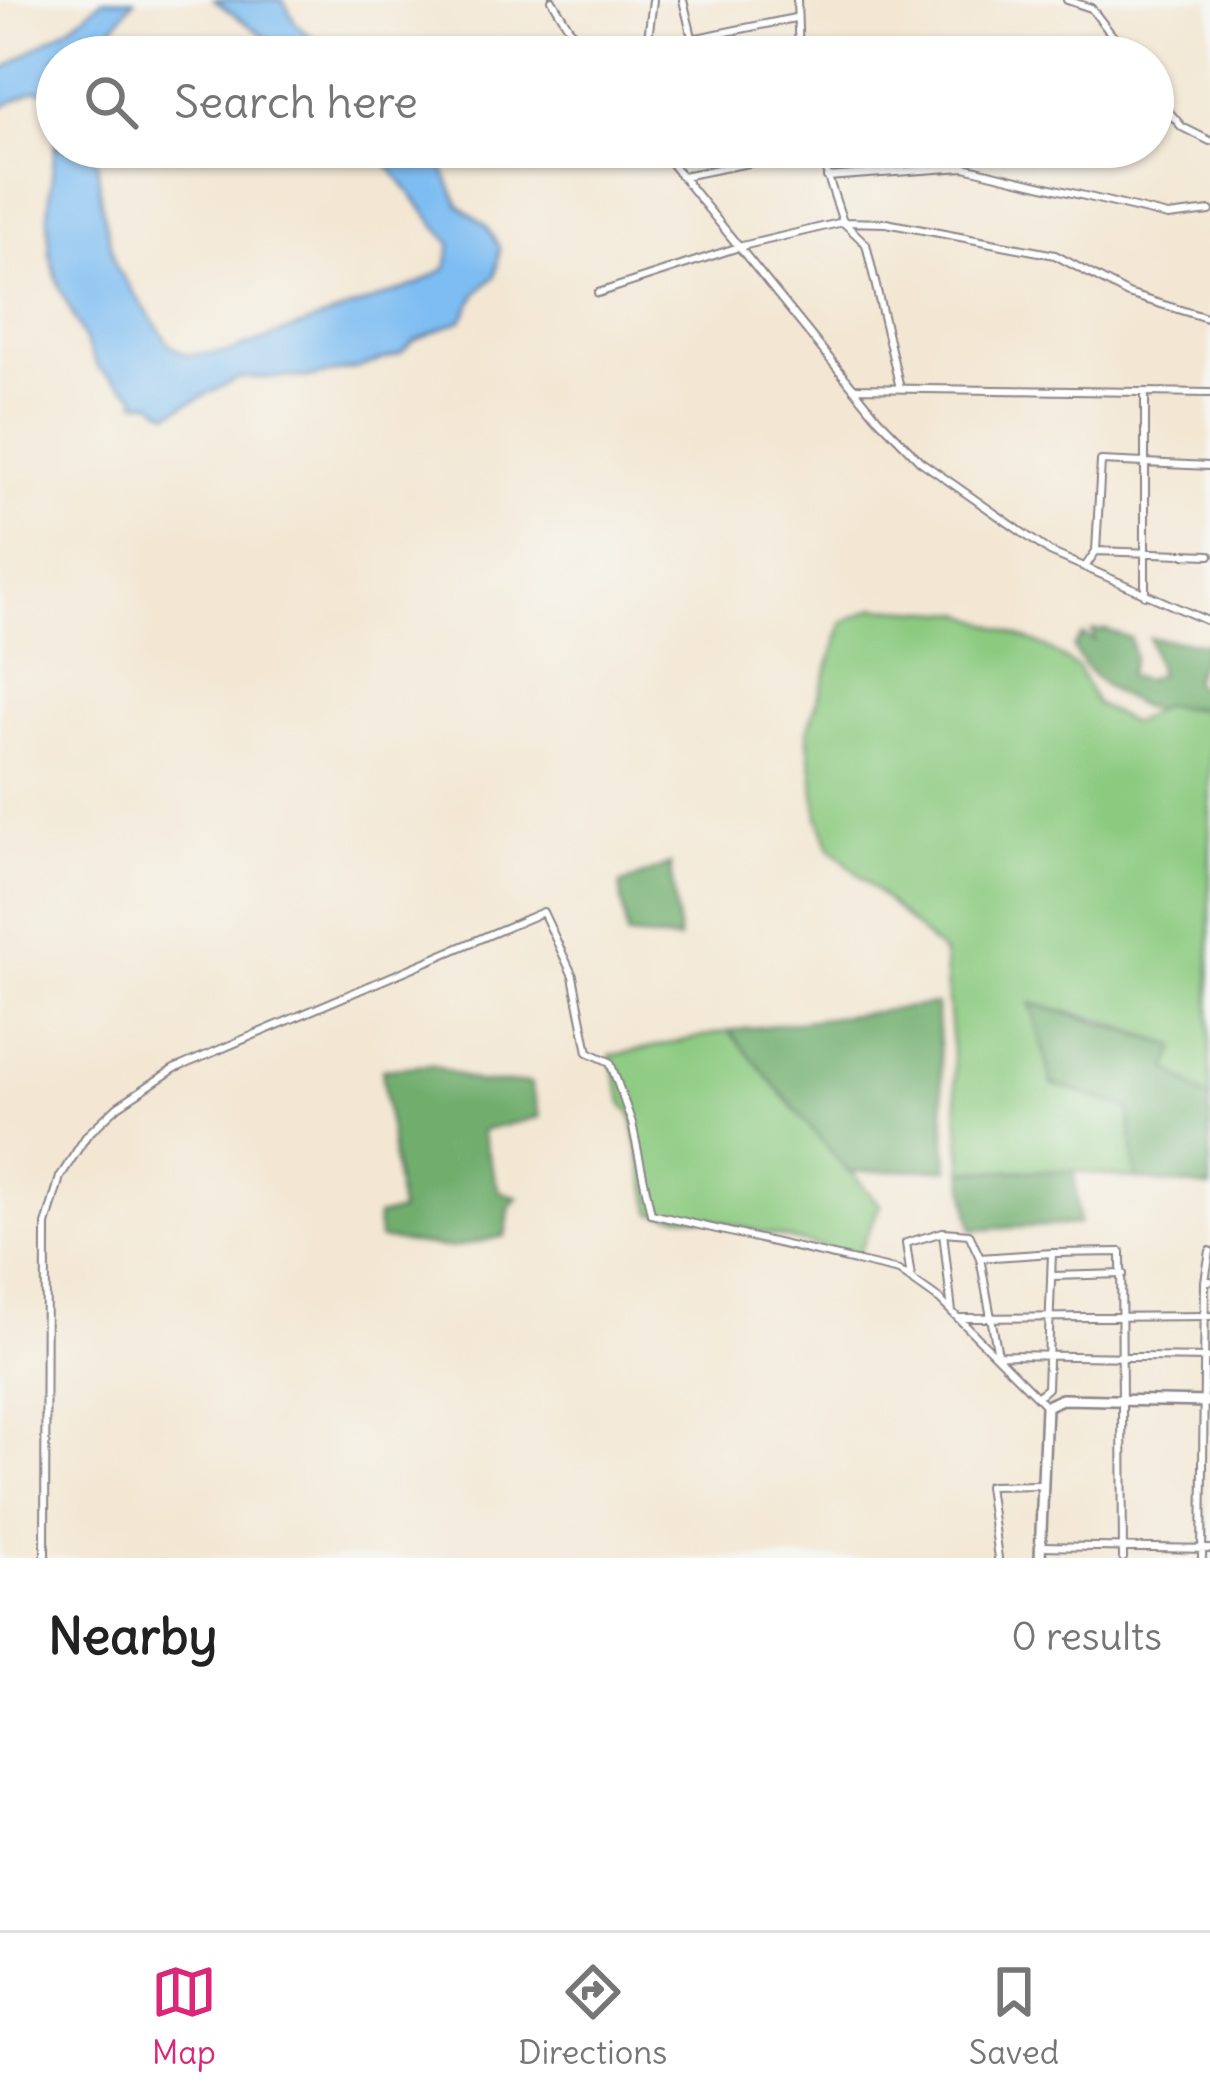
<!DOCTYPE html>
<html lang="en">
<head>
<meta charset="utf-8">
<style>
	:root { --surface:#fff; --page:#f6f6f6; --text:#222; --muted:#767676; --line:#e0e0e0; --accent:#db2777 }
	body { margin:0; font-family:Delius,sans-serif; background:var(--page); color:var(--text) }
	.list { margin:0; padding:0; list-style:none }
	h2 { display:flex; justify-content:space-between; align-items:center; height:156px; margin:0; padding:0 48px; font-size:51px }
	h2 small { font-size:39px; font-weight:400; color:var(--muted) }
	.icon { flex:none; width:66px; height:66px; fill:none; stroke:currentColor; stroke-width:2; stroke-linecap:round; stroke-linejoin:round }
	.map { position:relative; flex:none; width:1210px; height:1558px; overflow:hidden }
	.search { position:absolute; background:var(--surface); box-shadow:0 3px 9px #0004; left:36px; right:36px; top:36px; height:132px; display:flex; align-items:center; gap:30px; box-sizing:border-box; padding:0 42px; border-radius:66px; color:var(--muted); font-size:45px }
	.sheet { height:372px; background:var(--surface) }
	nav { display:flex; justify-content:space-around; align-items:center; box-sizing:border-box; height:168px; border-top:3px solid var(--line); background:var(--surface); font-size:33px; color:var(--muted) }
	nav a { display:grid; justify-items:center; gap:6px }
	nav .on { color:var(--accent) }
	.map>svg:first-child { display:block }
	.green { fill:#8cca80; stroke:#57765e; stroke-width:3 }
	.forest { fill:#71ae6e; stroke:#4a6854; stroke-width:3 }
	.water { fill:#7ebdf2; stroke:#507096; stroke-width:3 }
	.lines { fill:none; stroke-linecap:round; stroke-linejoin:round }
	.street-casing { stroke:#8a8487; stroke-width:10 }
	.secondary-casing { stroke:#8a8487; stroke-width:14 }
	.street { stroke:#fff; stroke-width:6 }
	.secondary { stroke:#fff; stroke-width:9 }
</style>
</head>
<body>
<div class="map">
<svg width="1210" height="1558" viewBox="0 0 1210 1558">
	<rect width="100%" height="100%" fill="#f6f6f2"/>
	<filter id="ink" filterUnits="userSpaceOnUse"><feTurbulence type="fractalNoise" baseFrequency=".00833" numOctaves="2"/><feDisplacementMap in="SourceGraphic" scale="24" xChannelSelector="R" yChannelSelector="G"/><feConvolveMatrix kernelMatrix="1 2 1 2 8 2 1 2 1" color-interpolation-filters="sRGB"/></filter>
	<filter id="wash" filterUnits="userSpaceOnUse"><feTurbulence type="fractalNoise" baseFrequency=".004" numOctaves="4" result="noise"/><feDisplacementMap in="SourceGraphic" scale="48" xChannelSelector="R" yChannelSelector="G"/><feGaussianBlur stdDeviation="2.7" result="paint"/><feColorMatrix in="noise" values="0 0 0 0 0 0 0 0 0 0 0 0 0 0 0 0 0 1.4 0 .05"/><feComposite in="paint" operator="in"/></filter>
	<g filter="url(#wash)">
		<rect width="100%" height="100%" fill="#f3e7d3"/>
		<path class="green" d="M 874,608 L 963,613 L 1046,647 L 1078,668 L 1096,704 L 1132,723 L 1163,706 L 1202,709 L 1210,725 L 1210,1100 L 1167,1068 L 1175,1046 L 1102,1020 L 1032,1004 L 1052,1084 L 1129,1108 L 1136,1179 L 1074,1171 L 963,1171 L 944,954 L 830,848 L 818,816 L 807,732 L 843,622 Z
			M 729,1031 L 880,1205 L 857,1256 L 714,1220 L 652,1213 L 631,1112 L 624,1105 L 610,1056 Z"/>
		<path class="forest" d="M 1106,630 L 1130,638 L 1134,657 L 1128,676 L 1146,680 L 1159,674 L 1149,638 L 1207,644 L 1193,682 L 1210,697 L 1210,725 L 1202,709 L 1163,706 L 1154,711 C 1121,699 1088,679 1073,647 L 1083,635 L 1094,641 L 1092,631 Z
			M 670,864 L 679,940 L 627,936 L 620,885 Z
			M 1031,1003 L 1176,1046 L 1168,1068 L 1210,1100 L 1210,1188 L 1136,1179 L 1129,1108 L 1052,1084 Z
			M 936,1004 L 948,1169 L 848,1172 L 729,1031 Z
			M 431,1065 L 479,1083 L 530,1083 L 540,1117 L 481,1131 L 499,1191 L 518,1198 L 510,1207 L 505,1236 L 451,1248 L 379,1239 L 377,1216 L 400,1212 L 382,1069 Z
			M 963,1171 L 1074,1171 L 1079,1224 L 972,1230 Z"/>
		<path class="water" d="M 101,0 L 134,0 L 100,44 L 122,57 L 57,57 L 57,94 L 36,90 L 0,108 L 0,72 C 33,46 72,31 101,0 Z
			M 214,0 L 283,0 L 296,24 L 336,57 L 265,57 L 272,42 Z
			M 57,128 L 57,147 L 96,147 L 101,203 L 116,267 L 170,345 L 186,355 L 229,352 L 418,284 L 446,268 L 451,244 L 373,147 L 434,147 L 459,205 L 485,225 L 500,248 L 495,276 L 477,293 L 462,320 L 415,340 L 400,354 L 358,368 L 311,377 L 239,378 L 169,413 L 151,402 L 136,402 L 137,396 L 98,368 L 59,286 L 50,254 L 48,216 Z"/>
	</g>
	<g filter="url(#ink)">
		<g class="lines">
			<defs>
				<path id="street" d="M 552,0 L 587,57
					M 683,0 L 692,37
					M 797,0 L 799,57
					M 1067,0 L 1091,8 L 1129,57
					M 647,46 L 653,0
					M 604,57 L 795,18
					M 1153,93 L 1182,127 L 1210,141
					M 658,147 L 877,417 L 920,461 L 1050,552 L 1210,622
					M 818,147 L 843,222 L 866,244 L 900,388
					M 683,176 L 819,149
					M 827,177 L 964,167 L 1168,216 L 1210,211
					M 598,293 L 742,246 L 843,222 L 886,223 L 1055,255 L 1128,294 L 1210,319
					M 855,388 L 1210,393
					M 1096,551 L 1101,461 L 1210,466
					M 1085,567 L 1096,551 L 1210,555
					M 1145,595 L 1145,392
					M 943,1232 L 952,1312
					M 980,1258 L 1052,1253
					M 1052,1276 L 1123,1274
					M 911,1278 L 906,1243 L 943,1232 L 969,1234 L 980,1258 L 998,1355 L 1210,1358
					M 1205,1281 L 1210,1251
					M 958,1318 L 1210,1316
					M 1038,1396 L 1047,1388 L 1052,1253 L 1121,1252 L 1123,1558
					M 1040,1546 L 1210,1549
					M 45,1558 L 46,1225 L 60,1177 L 87,1135 L 118,1106 L 174,1069 L 543,912 L 573,976 L 588,1052 L 610,1062 L 632,1123 L 651,1214 L 899,1271 L 940,1300 L 1045,1405
					M 998,1558 L 988,1486 L 1040,1485
					M 1202,1558 L 1205,1281 L 1210,1281"/>
				<path id="secondary" d="M 1040,1558 L 1046,1406 L 1062,1399 L 1210,1402"/>
			</defs>
			<use href="#street" class="street-casing"/>
			<use href="#secondary" class="secondary-casing"/>
			<use href="#street" class="street"/>
			<use href="#secondary" class="secondary"/>
		</g>
	</g>
</svg>
<div class="search"><svg class="icon" aria-label="search" viewBox="0 0 24 24"><circle cx="10" cy="10" r="6"/><path d="M15 15l6 6"/></svg>Search here</div>
</div>
<section class="sheet">
<h2>Nearby<small>0 results</small></h2>
<ul class="list">
</ul>
</section>
<nav>
<a class="on"><svg class="icon" aria-label="map" viewBox="0 0 24 24"><path d="M3 6l6-2 6 2 6-2v14l-6 2-6-2-6 2zM9 4v14M15 6v14"/></svg>Map</a>
<a><svg class="icon" aria-label="directions" viewBox="0 0 24 24"><path d="M12 3l9 9-9 9-9-9zM9 14v-3h6M13 9l2 2-2 2"/></svg>Directions</a>
<a><svg class="icon" aria-label="saved" viewBox="0 0 24 24"><path d="M7 4h10v16l-5-4-5 4z"/></svg>Saved</a>
</nav>
</body>
</html>
